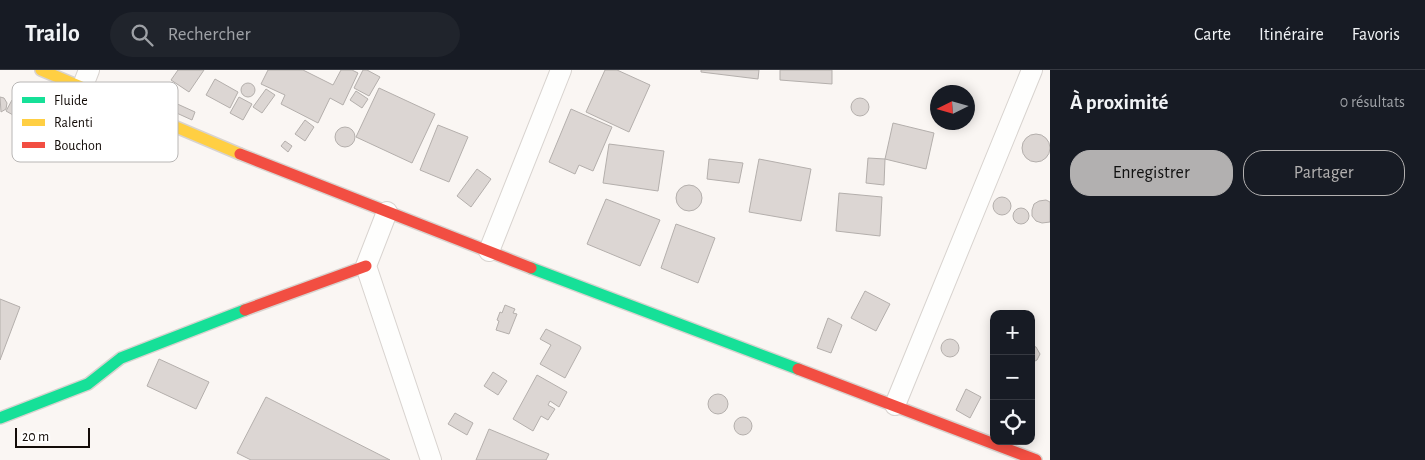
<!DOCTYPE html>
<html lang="fr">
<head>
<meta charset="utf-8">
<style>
	:root { --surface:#171b24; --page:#20242c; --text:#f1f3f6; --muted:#9ea1a6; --line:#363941; --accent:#b2b0b0 }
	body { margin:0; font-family:"Alegreya Sans",sans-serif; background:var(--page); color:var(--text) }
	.controls { position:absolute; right:15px; bottom:15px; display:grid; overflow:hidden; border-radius:10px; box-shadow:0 2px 12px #0003 }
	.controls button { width:45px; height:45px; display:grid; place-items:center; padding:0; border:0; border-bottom:1px solid var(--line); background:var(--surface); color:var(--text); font:25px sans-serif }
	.compass { position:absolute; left:930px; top:15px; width:45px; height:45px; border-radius:50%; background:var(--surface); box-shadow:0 2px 12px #0003; rotate:265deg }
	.scale { position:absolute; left:15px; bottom:12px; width:75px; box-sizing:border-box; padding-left:5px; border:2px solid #130c08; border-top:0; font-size:14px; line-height:18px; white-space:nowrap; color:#130c08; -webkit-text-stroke:4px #fff; paint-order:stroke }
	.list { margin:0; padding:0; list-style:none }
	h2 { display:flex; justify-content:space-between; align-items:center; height:65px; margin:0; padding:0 20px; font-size:21px }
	h2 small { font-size:16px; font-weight:400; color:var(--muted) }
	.actions { display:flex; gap:10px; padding:15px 20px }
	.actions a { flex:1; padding:11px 0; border:1px solid var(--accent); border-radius:20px; text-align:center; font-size:18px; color:var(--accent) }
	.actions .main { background:var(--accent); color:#111 }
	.icon { flex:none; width:28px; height:28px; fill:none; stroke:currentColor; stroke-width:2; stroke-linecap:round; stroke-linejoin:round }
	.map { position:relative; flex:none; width:1050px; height:390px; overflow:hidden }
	header { display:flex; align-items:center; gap:30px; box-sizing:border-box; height:70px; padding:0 25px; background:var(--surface); border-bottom:1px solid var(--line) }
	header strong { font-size:24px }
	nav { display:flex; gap:28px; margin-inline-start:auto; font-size:18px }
	.search { width:350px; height:45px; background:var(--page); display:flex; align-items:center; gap:12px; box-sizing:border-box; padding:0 18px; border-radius:28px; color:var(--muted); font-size:19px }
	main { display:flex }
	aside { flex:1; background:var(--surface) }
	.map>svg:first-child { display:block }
	.building { fill:#dcd6d3; stroke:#b4afac }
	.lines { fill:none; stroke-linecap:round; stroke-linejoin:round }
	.street-casing { stroke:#d8d3cf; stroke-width:22 }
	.fast-casing { stroke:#d8d3cf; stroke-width:14 }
	.slow-casing { stroke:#d8d3cf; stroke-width:14 }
	.jam-casing { stroke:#d8d3cf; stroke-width:14 }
	.street { stroke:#fefefd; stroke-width:20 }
	.fast { stroke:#16e098; stroke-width:11 }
	.slow { stroke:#ffcf43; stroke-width:11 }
	.jam { stroke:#f24e42; stroke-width:11 }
	.key { fill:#fff; stroke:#b8b6b5; stroke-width:1 }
	.key-label { font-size:14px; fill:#130c08 }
</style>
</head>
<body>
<header>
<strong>Trailo</strong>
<div class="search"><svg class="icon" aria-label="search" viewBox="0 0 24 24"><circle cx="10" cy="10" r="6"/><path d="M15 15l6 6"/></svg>Rechercher</div>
<nav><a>Carte</a><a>Itinéraire</a><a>Favoris</a></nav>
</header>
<main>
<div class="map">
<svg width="1050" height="390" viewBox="0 0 1050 390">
	<rect width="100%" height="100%" fill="#faf6f3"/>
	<path class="building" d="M 178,0 L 204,0 L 189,22 L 171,10 Z
		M 268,0 L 303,0 L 333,15 L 341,0 L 352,0 L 358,3 L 343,35 L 330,28 L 318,53 L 281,34 L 285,25 L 261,14 Z
		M 363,0 L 367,0 L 380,7 L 369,26 L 354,18 Z
		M 605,0 L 617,0 L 650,15 L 629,62 L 586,42 Z
		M 701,0 L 759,0 L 758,9 L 701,2 Z
		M 780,0 L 832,0 L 832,14 L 780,10 Z
		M 215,9 L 238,22 L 230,38 L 206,25 Z
		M241 20a7 7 0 1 1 14 0a7 7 0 1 1-14 0Z
		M 379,18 L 435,44 L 412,93 L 356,67 Z
		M 266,19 L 275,25 L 262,43 L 253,37 Z
		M 356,21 L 368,29 L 362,38 L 350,30 Z
		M 0,27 L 4,28 L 7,33 L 6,39 L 1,42 Z
		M 239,27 L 252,34 L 243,50 L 230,43 Z
		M851 37a9 9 0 1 1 18 0a9 9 0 1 1-18 0Z
		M 12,30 L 19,34 L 13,45 L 6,41 Z
		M 173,32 L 195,42 L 192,50 L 170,40 Z
		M 571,39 L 612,57 L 593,101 L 579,95 L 575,104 L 549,92 Z
		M 305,50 L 314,57 L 305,71 L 295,64 Z
		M 893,53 L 934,63 L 926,99 L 885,89 Z
		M 438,55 L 468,67 L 449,112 L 420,100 Z
		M335 67a10 10 0 1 1 20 0a10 10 0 1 1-20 0Z
		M1022 78a14 14 0 1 1 28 0a14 14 0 1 1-28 0Z
		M 285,71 L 292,76 L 288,82 L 281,76 Z
		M 609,74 L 664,81 L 658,121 L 603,113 Z
		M 868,88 L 885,89 L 884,115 L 866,113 Z
		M 709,89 L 743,93 L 739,113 L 707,109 Z
		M 759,89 L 811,99 L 801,151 L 749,142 Z
		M 477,99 L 491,109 L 471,137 L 457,126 Z
		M676 128a13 13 0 1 1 26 0a13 13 0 1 1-26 0Z
		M 839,123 L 882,127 L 880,166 L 836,161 Z
		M993 136a9 9 0 1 1 18 0a9 9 0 1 1-18 0Z
		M 606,129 L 660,150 L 640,196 L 587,174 Z
		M 1046,130 L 1050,132 L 1050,152 L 1042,153 L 1036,151 L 1032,146 L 1032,140 L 1034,134 L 1039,131 Z
		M1013 146a8 8 0 1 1 16 0a8 8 0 1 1-16 0Z
		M 676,154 L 715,168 L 698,213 L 661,198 Z
		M 865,221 L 890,234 L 876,261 L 851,248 Z
		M 0,229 L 20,237 L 0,290 Z
		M 505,235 L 515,239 L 513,243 L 517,244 L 509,264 L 496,260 L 499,251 L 497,250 L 500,242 L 502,243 Z
		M 828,248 L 842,255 L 831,283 L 817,278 Z
		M 546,259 L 580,276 L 581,278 L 565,308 L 540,294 L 551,275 L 540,269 Z
		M941 278a9 9 0 1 1 18 0a9 9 0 1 1-18 0Z
		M 1031,275 L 1036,277 L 1040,284 L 1037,290 L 1031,293 Z
		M 159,289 L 209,312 L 196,339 L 147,316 Z
		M 493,302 L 507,311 L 498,325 L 484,316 Z
		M 537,305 L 567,322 L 559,337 L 550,331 L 548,335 L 555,339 L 548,350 L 541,346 L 533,361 L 513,349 Z
		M 966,319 L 981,327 L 970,348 L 956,340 Z
		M708 334a10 10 0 1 1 20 0a10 10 0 1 1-20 0Z
		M 266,327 L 390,390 L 251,390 L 237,383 Z
		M 455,343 L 473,353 L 467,365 L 448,354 Z
		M734 356a9 9 0 1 1 18 0a9 9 0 1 1-18 0Z
		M 489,359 L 549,384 L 546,390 L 476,390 Z"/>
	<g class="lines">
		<defs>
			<path id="street" d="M 82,18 L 89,0
				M 387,142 L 366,196 L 431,390
				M 489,181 L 561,0
				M 895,335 L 1032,0"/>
			<path id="fast" d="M 531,198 L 798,299
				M 0,348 L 88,314 L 121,288 L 245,240"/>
			<path id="slow" d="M 41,0 L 240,84"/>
			<path id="jam" d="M 240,84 L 531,198
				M 245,240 L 366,196
				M 798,299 L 1036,390"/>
		</defs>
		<use href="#street" class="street-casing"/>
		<use href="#fast" class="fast-casing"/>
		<use href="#slow" class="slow-casing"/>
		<use href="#jam" class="jam-casing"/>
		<use href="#street" class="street"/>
		<use href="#fast" class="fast"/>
		<use href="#slow" class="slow"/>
		<use href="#jam" class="jam"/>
	</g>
	<rect x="12" y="12" width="166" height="80" rx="8" class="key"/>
	<rect x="22" y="27" width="23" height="6" fill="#16e098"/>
	<rect x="22" y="49" width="23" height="7" fill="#ffcf43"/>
	<rect x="22" y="72" width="23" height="6" fill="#f24e42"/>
	<g class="key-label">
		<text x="54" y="35">Fluide</text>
		<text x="54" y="57">Ralenti</text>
		<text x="54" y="80">Bouchon</text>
	</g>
</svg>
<div class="controls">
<button>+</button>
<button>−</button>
<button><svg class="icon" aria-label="locate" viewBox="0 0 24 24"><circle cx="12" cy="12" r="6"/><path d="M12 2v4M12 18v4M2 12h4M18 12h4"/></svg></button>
</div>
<svg class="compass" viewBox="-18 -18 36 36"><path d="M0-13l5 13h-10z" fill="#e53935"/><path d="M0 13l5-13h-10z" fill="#9ea1a6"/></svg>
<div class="scale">20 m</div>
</div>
<aside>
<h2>À proximité<small>0 résultats</small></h2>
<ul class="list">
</ul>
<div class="actions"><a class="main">Enregistrer</a><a>Partager</a></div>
</aside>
</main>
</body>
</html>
